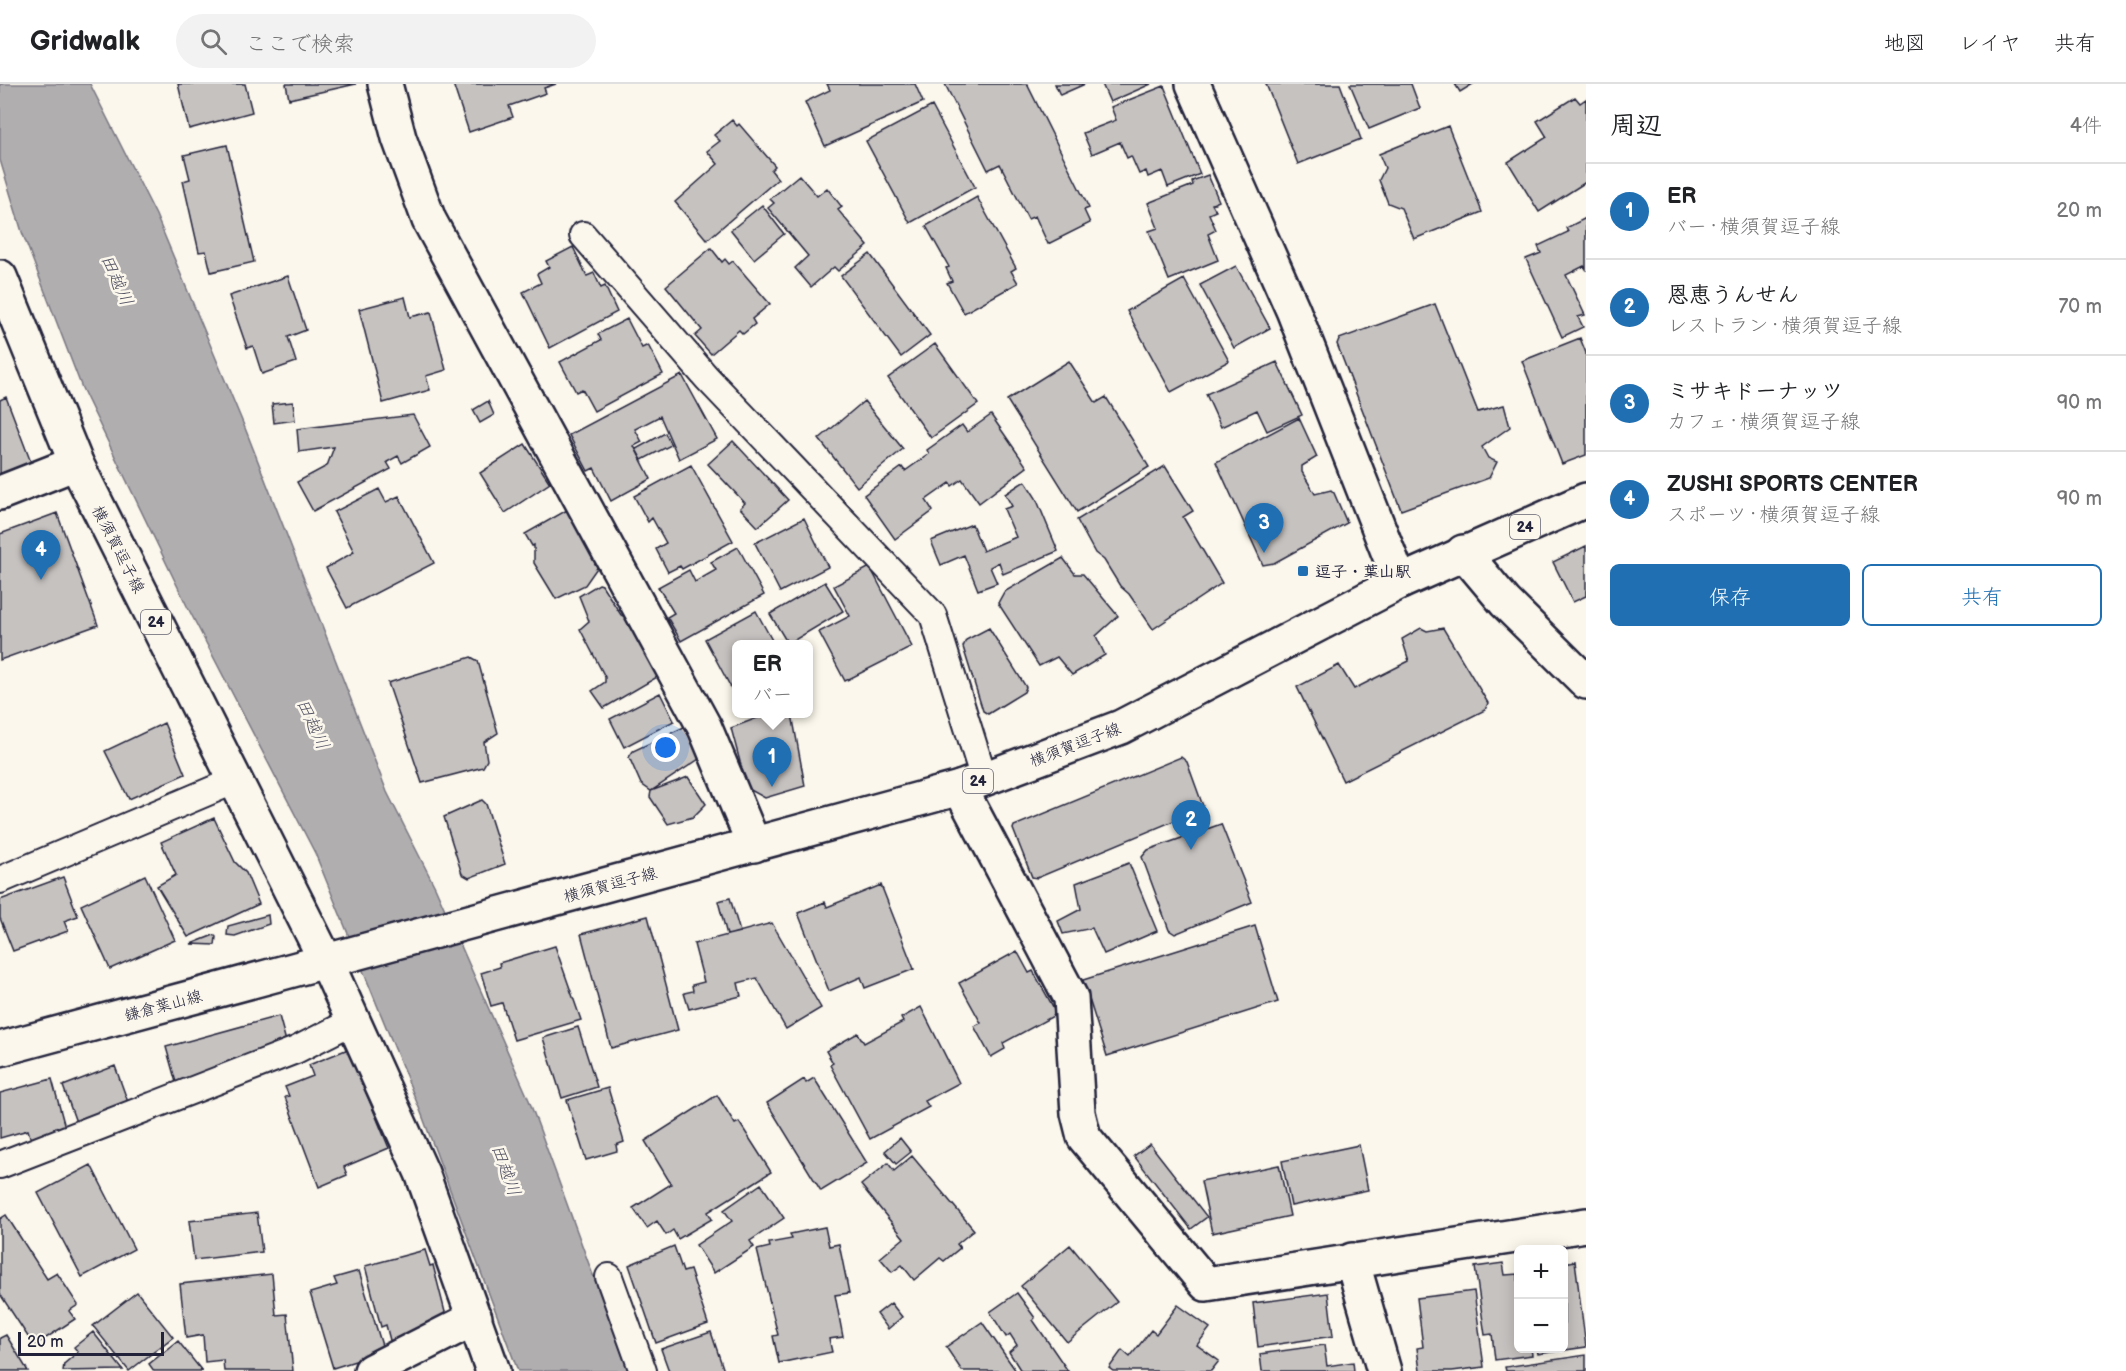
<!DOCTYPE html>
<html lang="ja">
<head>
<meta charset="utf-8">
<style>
	:root { --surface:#fff; --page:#f2f2f2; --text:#202124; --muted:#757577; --line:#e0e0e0; --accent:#1f6fb2 }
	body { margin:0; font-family:"Balsamiq Sans","Klee One",sans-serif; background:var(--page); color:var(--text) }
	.controls { position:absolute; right:18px; bottom:18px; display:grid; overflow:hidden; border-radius:9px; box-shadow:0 3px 15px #0003 }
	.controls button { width:54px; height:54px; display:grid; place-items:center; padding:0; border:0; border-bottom:2px solid var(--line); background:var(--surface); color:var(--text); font:30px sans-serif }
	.scale { position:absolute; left:18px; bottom:15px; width:146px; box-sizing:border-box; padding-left:6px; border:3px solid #22223b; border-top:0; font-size:16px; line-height:21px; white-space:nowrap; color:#22223b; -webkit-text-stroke:4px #fbf7ec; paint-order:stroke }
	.you { position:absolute; left:666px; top:664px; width:21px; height:21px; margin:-15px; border:4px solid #fff; border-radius:50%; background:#1a73e8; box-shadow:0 0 0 9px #1a73e833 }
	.badge { display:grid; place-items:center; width:39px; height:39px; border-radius:50%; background:var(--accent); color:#fff; font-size:20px; font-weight:700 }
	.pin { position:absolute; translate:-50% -50px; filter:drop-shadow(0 2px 3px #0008) }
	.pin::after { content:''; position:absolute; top:32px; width:21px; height:18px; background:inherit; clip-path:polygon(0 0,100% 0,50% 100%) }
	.popup { position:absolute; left:732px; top:556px; width:81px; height:78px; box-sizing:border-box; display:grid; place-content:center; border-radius:9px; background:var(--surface); filter:drop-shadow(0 2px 4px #0005); font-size:20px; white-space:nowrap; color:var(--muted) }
	.popup b { font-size:22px; color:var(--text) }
	.popup::after { content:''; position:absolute; left:50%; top:100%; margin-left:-12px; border:12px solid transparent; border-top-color:var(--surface) }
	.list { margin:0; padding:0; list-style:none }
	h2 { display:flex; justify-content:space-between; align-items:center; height:78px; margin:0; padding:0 24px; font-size:26px }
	h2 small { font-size:20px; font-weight:400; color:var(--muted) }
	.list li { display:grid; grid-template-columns:39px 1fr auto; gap:18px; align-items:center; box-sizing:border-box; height:96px; padding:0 24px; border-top:2px solid var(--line) }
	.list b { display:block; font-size:22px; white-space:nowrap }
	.list p { margin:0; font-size:20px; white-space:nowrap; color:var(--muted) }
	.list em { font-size:20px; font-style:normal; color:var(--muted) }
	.actions { display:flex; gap:12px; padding:18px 24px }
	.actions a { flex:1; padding:14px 0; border:2px solid var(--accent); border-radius:9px; text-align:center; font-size:21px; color:var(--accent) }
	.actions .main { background:var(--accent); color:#fff }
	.icon { flex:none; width:33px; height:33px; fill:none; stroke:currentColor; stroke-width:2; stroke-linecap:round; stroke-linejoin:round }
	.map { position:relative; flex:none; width:1586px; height:1287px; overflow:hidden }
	header { display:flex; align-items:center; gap:36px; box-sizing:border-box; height:84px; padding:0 30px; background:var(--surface); border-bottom:2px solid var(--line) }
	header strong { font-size:28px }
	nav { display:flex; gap:33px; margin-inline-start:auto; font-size:21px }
	.search { width:420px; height:54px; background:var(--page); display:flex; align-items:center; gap:15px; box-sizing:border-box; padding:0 21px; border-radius:33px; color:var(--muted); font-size:22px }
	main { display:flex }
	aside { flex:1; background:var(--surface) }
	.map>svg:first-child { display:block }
	.water { fill:#b1aeb0; stroke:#787681; stroke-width:1.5 }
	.building { fill:#c6c2c0; stroke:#22223b; stroke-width:1.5 }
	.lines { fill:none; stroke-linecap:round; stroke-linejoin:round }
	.lane-casing { stroke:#22223b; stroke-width:30 }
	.street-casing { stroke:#22223b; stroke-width:38 }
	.secondary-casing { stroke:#22223b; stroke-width:38 }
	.primary-casing { stroke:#22223b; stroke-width:38 }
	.lane { stroke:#fbf7ec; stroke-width:26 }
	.street { stroke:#fbf7ec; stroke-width:33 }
	.secondary { stroke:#fbf7ec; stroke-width:33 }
	.primary { stroke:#fbf7ec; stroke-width:33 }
	.poi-dot { fill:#1f6fb2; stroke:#fbf7ec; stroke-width:2 }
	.labels { text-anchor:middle; stroke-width:5; stroke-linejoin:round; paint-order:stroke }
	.shield { fill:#fbf7ec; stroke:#636270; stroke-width:1.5 }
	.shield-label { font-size:15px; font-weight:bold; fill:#22223b }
	.street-label { font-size:16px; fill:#22223b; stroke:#fbf7ec }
	.poi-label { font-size:16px; font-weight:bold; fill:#22223b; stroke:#fbf7ec; text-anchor:start }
	.water-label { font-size:18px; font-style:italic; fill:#545364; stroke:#fbf7ec }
</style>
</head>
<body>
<header>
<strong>Gridwalk</strong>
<div class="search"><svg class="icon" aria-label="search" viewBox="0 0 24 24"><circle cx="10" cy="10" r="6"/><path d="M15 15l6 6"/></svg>ここで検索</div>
<nav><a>地図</a><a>レイヤ</a><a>共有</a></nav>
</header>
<main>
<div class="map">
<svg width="1586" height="1287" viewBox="0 0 1586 1287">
	<rect width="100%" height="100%" fill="#fbf7ec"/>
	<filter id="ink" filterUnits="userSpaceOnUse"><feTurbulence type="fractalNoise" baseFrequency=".0167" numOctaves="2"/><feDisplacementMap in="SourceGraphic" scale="12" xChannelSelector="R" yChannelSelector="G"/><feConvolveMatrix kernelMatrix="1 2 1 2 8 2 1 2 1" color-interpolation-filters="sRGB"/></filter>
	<g filter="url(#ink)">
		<path class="water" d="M 0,0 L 90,0 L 156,131 L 245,344 L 387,708 L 435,803 L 529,1016 L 628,1287 L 518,1287 L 422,1031 L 315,769 L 187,522 L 82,304 L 22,148 L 0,76 Z"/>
		<path class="building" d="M 178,0 L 245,0 L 252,28 L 189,45 Z
			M 286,0 L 356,0 L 289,15 Z
			M 453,0 L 556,0 L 544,4 L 546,9 L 509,22 L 513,33 L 469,48 Z
			M 827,0 L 915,0 L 923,18 L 825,62 L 805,18 L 830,6 Z
			M 945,0 L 1027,0 L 1089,124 L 1084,126 L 1090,139 L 1048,160 L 1035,132 L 1028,135 L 1000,80 L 988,86 Z
			M 1055,0 L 1085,0 L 1060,11 Z
			M 1102,0 L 1151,0 L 1110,18 Z
			M 1266,0 L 1340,0 L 1361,55 L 1298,80 Z
			M 1350,0 L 1411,0 L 1420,24 L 1369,45 Z
			M 1455,0 L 1473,0 L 1460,8 Z
			M 1164,2 L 1200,90 L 1168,103 L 1162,87 L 1148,93 L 1146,87 L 1139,90 L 1131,72 L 1127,74 L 1120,58 L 1092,70 L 1083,49 L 1116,36 L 1111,23 Z
			M 1575,13 L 1580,19 L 1586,15 L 1586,98 L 1539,128 L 1508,78 L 1547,53 L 1537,37 Z
			M 932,22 L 975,103 L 910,139 L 866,57 Z
			M 732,36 L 737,42 L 739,40 L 775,82 L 771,86 L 778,95 L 707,156 L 675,118 L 718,80 L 707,67 L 720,57 L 714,51 Z
			M 1448,42 L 1482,128 L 1414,155 L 1401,124 L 1388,119 L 1379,96 L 1385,84 L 1379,70 Z
			M 227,61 L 254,178 L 211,188 L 206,167 L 199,168 L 183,97 L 190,95 L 184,71 Z
			M 799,91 L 817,112 L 827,104 L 842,123 L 838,126 L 868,162 L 838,187 L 834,183 L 811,203 L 795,184 L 808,172 L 768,124 L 774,119 L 770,115 Z
			M 1208,91 L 1219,117 L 1212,120 L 1216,127 L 1209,130 L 1216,146 L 1208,150 L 1218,176 L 1169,196 L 1149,147 L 1158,144 L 1148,119 L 1193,101 L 1192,97 Z
			M 977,113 L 1016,184 L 1011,187 L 1018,199 L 964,229 L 947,199 L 952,197 L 946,184 L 949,183 L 926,142 Z
			M 762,121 L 784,150 L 754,175 L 731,146 Z
			M 1586,134 L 1586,185 L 1584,182 L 1566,191 L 1585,231 L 1578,233 L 1583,243 L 1562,253 L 1526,175 L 1541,169 L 1538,162 L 1568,148 L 1566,144 Z
			M 573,163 L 587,192 L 594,189 L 601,204 L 605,202 L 617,228 L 550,264 L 523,208 L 541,199 L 537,190 L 549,183 L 546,177 Z
			M 711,164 L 722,178 L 725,175 L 729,180 L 733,177 L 770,220 L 752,235 L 755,240 L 743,250 L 739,246 L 711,270 L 695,252 L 702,246 L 666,202 Z
			M 870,170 L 930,251 L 901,273 L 841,192 Z
			M 1236,182 L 1270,244 L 1234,264 L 1200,201 Z
			M 288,192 L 306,246 L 288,253 L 296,278 L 262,290 L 253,262 L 247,264 L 229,212 Z
			M 1184,195 L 1229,277 L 1171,308 L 1127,227 Z
			M 405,213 L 410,233 L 431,228 L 446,286 L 426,292 L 430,306 L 383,319 L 359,225 Z
			M 1435,220 L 1478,328 L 1504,321 L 1510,343 L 1482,363 L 1488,374 L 1497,378 L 1489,394 L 1401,426 L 1337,260 L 1339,255 Z
			M 627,235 L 642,264 L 648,261 L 663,290 L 594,327 L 582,305 L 576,308 L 560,278 L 601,256 L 598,250 Z
			M 1580,254 L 1586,269 L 1586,371 L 1562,380 L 1522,277 Z
			M 935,260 L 978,320 L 931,354 L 888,294 Z
			M 1069,277 L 1096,319 L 1106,313 L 1149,383 L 1077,428 L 1007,316 Z
			M 1277,278 L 1302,331 L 1267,347 L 1257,326 L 1221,343 L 1206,310 Z
			M 682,291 L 717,355 L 679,375 L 660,332 L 635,345 L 642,358 L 634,362 L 651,395 L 611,417 L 594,384 L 588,387 L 569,351 Z
			M 6,313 L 32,381 L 0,394 L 0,316 Z
			M 488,317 L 494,331 L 480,339 L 473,326 Z
			M 864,317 L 903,365 L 857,403 L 819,355 Z
			M 293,318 L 295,336 L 274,339 L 272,320 Z
			M 413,331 L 430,363 L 402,379 L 398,372 L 387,378 L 391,385 L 313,427 L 297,398 L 327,382 L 334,363 L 299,368 L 297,345 Z
			M 991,331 L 1027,383 L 979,419 L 962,395 L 952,402 L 950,399 L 926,416 L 933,427 L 895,455 L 864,411 L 902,383 L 905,387 L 929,370 L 927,366 L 962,341 L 967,348 Z
			M 1299,334 L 1317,373 L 1302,382 L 1302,388 L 1315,410 L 1331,406 L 1334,409 L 1347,439 L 1274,479 L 1263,481 L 1216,378 Z
			M 665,349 L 671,361 L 642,376 L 636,365 Z
			M 733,357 L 788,416 L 758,443 L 740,424 L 745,419 L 708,380 Z
			M 525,360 L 550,399 L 505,429 L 480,389 Z
			M 691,381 L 733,457 L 682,485 L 680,482 L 668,488 L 656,465 L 666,459 L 652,434 L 648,438 L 634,412 Z
			M 1165,382 L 1193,427 L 1183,433 L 1222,499 L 1153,545 L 1129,510 L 1120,502 L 1104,476 L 1095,469 L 1077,436 Z
			M 1025,397 L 1036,414 L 1058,467 L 1003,490 L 999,478 L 990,483 L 997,499 L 978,506 L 964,471 L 941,481 L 931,457 L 972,440 L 983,467 L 1016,453 L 1004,425 L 1012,422 L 1005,410 Z
			M 379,405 L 386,418 L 399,412 L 434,479 L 347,524 L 326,484 L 354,468 L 334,428 Z
			M 567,426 L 599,481 L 585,501 L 556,515 L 534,479 L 534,461 L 532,462 L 525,450 Z
			M 57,429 L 98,541 L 0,576 L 0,450 Z
			M 804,434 L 828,483 L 780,508 L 755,459 Z
			M 1586,462 L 1586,512 L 1573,518 L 1553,478 Z
			M 738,463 L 764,511 L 681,557 L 667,533 L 674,529 L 658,503 L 689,486 L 695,498 L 716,486 L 711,478 Z
			M 1063,474 L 1075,490 L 1083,490 L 1118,532 L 1096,552 L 1105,571 L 1072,591 L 1057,573 L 1039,582 L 998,519 L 1004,508 Z
			M 870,483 L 912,563 L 845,597 L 819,548 L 850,532 L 834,502 Z
			M 825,498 L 843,527 L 788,560 L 770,530 Z
			M 599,500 L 602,501 L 621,531 L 629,535 L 659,592 L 604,624 L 592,607 L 605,598 L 605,593 L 580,545 L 589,537 L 579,512 Z
			M 756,527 L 774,560 L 736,560 L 736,613 L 705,555 Z
			M 989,544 L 1026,603 L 1024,608 L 988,630 L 983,627 L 963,563 L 966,556 Z
			M 1421,544 L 1427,547 L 1443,544 L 1488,619 L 1485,626 L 1343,697 L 1297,603 L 1339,581 L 1354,605 L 1409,577 L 1402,555 Z
			M 471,573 L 478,577 L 498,649 L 484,658 L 487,676 L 483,683 L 422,699 L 388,599 Z
			M 660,609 L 674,637 L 624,663 L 610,635 Z
			M 761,630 L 792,630 L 805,702 L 765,714 L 747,704 L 731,644 L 760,633 Z
			M 164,639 L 185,690 L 129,715 L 105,667 Z
			M 684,643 L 702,673 L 651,707 L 641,700 L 629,673 L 633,667 Z
			M 1181,673 L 1187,678 L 1203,722 L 1200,726 L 1037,794 L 1032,793 L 1013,745 L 1014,742 Z
			M 688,693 L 706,720 L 693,733 L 668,740 L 650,713 L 651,707 Z
			M 482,716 L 486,720 L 505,780 L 469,794 L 462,790 L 444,733 Z
			M 214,734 L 235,778 L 246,789 L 259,820 L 188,853 L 157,802 L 176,791 L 161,758 Z
			M 1221,740 L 1252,818 L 1175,850 L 1169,846 L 1142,773 L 1148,766 Z
			M 1129,779 L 1157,847 L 1104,870 L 1092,844 L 1063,850 L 1058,837 L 1081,825 L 1076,799 Z
			M 145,791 L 175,856 L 110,885 L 81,821 Z
			M 63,793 L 78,832 L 64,837 L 68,847 L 13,867 L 0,834 L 0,816 Z
			M 881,801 L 914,885 L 865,904 L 861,893 L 829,907 L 798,829 L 825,818 L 827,823 Z
			M 730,814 L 740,848 L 727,851 L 718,817 Z
			M 268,831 L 269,840 L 235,852 L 227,851 L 228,842 Z
			M 648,832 L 678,946 L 611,964 L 581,850 Z
			M 772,839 L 821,924 L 786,945 L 757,894 L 738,899 L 741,912 L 689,925 L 684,909 L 693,907 L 692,901 L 704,898 L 694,860 Z
			M 1255,842 L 1278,918 L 1107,972 L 1083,896 Z
			M 214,851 L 216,853 L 215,861 L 191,860 Z
			M 555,862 L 581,936 L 514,956 L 502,919 L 491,922 L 481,889 L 500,883 L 499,879 Z
			M 1017,867 L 1029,889 L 1033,887 L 1057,930 L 1003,959 L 1005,965 L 991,973 L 974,942 L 981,939 L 959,899 Z
			M 921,923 L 959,999 L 925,1017 L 929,1023 L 870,1055 L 830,981 L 833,979 L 826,967 L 858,949 L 864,959 L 903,938 L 901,934 Z
			M 279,932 L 287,961 L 177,1002 L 166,963 Z
			M 578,943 L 597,1003 L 562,1014 L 543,954 Z
			M 348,965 L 389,1064 L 344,1083 L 347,1091 L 319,1103 L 285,1013 L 289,1012 L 285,1003 L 313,992 L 309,981 Z
			M 115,982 L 129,1021 L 77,1041 L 63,1002 Z
			M 814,994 L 867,1079 L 821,1107 L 767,1019 L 804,995 L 806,999 Z
			M 52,995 L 66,1047 L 31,1056 L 28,1046 L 0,1054 L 0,1009 Z
			M 608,1004 L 624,1058 L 616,1061 L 617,1067 L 586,1076 L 567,1016 Z
			M 717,1011 L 735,1040 L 739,1038 L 771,1088 L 708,1128 L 712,1135 L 678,1155 L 673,1146 L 666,1151 L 657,1137 L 647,1144 L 633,1124 L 671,1100 L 645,1057 Z
			M 900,1054 L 911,1068 L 896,1080 L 885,1067 Z
			M 1150,1060 L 1207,1133 L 1191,1145 L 1134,1072 Z
			M 1359,1061 L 1368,1106 L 1291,1122 L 1282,1077 Z
			M 912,1072 L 974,1146 L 957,1160 L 960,1164 L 944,1177 L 940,1174 L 914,1196 L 902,1181 L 892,1188 L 880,1174 L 904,1154 L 861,1101 L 888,1079 L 894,1087 Z
			M 91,1081 L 134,1165 L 82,1193 L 38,1109 Z
			M 1279,1081 L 1290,1132 L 1212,1149 L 1201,1097 Z
			M 761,1100 L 784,1134 L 750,1157 L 754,1163 L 714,1189 L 696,1161 L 732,1137 L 724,1126 Z
			M 257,1129 L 262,1168 L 194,1176 L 189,1137 Z
			M 6,1131 L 47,1195 L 57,1189 L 78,1221 L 69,1227 L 75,1235 L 34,1262 L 0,1210 L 0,1135 Z
			M 825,1143 L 829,1162 L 839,1160 L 849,1209 L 835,1211 L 843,1253 L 829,1255 L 832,1268 L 779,1279 L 773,1252 L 778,1251 L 757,1166 L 770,1163 L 769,1159 L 792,1155 L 790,1150 Z
			M 1070,1161 L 1117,1218 L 1067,1258 L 1021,1202 Z
			M 674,1162 L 683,1188 L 690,1186 L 708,1240 L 656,1259 L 629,1181 Z
			M 425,1166 L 430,1182 L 433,1181 L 447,1236 L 392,1264 L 386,1241 L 381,1243 L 365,1182 Z
			M 1575,1177 L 1586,1263 L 1538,1270 L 1537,1264 L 1564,1264 L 1564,1179 Z
			M 1503,1179 L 1505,1191 L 1518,1190 L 1518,1264 L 1531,1264 L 1532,1271 L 1495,1276 L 1492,1250 L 1485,1251 L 1475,1183 Z
			M 359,1187 L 384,1268 L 333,1284 L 310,1209 L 337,1201 L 334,1194 Z
			M 272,1190 L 276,1231 L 287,1230 L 293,1287 L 224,1287 L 223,1276 L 205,1278 L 203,1251 L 186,1254 L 180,1200 Z
			M 1474,1207 L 1484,1283 L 1452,1287 L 1420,1287 L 1417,1264 L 1423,1263 L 1417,1214 Z
			M 137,1208 L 173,1253 L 129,1287 L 93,1242 Z
			M 1017,1209 L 1035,1234 L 1033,1236 L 1068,1287 L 1021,1287 L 1009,1268 L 1017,1261 L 1010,1250 L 1006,1253 L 990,1228 Z
			M 1328,1209 L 1333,1252 L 1258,1263 L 1253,1219 Z
			M 891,1219 L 902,1233 L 888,1245 L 877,1230 Z
			M 1178,1221 L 1210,1244 L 1197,1261 L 1219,1277 L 1211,1287 L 1113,1287 L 1109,1284 L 1122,1266 L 1130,1273 L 1151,1246 L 1156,1250 Z
			M 982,1238 L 1016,1287 L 962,1287 L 946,1263 Z
			M 93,1248 L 123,1286 L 63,1287 L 64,1280 L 78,1268 L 74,1263 Z
			M 711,1248 L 724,1287 L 669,1287 L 661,1265 Z
			M 6,1251 L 28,1287 L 0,1287 L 0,1254 Z
			M 178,1257 L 202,1287 L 154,1287 L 149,1280 Z
			M 1324,1261 L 1327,1282 L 1353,1278 L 1354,1287 L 1262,1287 L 1260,1270 Z
			M 1586,1271 L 1586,1287 L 1506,1287 L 1505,1283 Z"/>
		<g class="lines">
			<defs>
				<path id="lane" d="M 583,151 L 707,294 L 933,531 L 984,695
					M 0,796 L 236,696
					M 0,1081 L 296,966 L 355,936
					M 609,1193 L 643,1287"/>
				<path id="street" d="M 385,0 L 399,54 L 429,136 L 705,644 L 754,761
					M 1193,0 L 1293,226 L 1400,498
					M 0,409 L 76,379
					M 960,704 L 1071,914 L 1078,1029 L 1084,1053 L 1206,1200 L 1586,1141
					M 326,877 L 422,1089 L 493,1287
					M 1352,1176 L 1384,1287
					M 371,1287 L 475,1234"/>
				<path id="secondary" d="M 1463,468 L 1505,518 L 1586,598
					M 0,965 L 326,877"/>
				<path id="primary" d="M 0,193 L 76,379 L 326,877 L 960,704 L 1121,643 L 1400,498 L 1586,416"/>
			</defs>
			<use href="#lane" class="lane-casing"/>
			<use href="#street" class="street-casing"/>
			<use href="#secondary" class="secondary-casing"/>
			<use href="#primary" class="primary-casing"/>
			<use href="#lane" class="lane"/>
			<use href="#street" class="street"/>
			<use href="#secondary" class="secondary"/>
			<use href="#primary" class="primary"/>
		</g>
	</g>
	<rect class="poi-dot" x="1297" y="481" width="12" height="12" rx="3"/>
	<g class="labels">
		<g class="shield">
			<rect x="1510" y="431" width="30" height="24" rx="4.5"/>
			<rect x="141" y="526" width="30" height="24" rx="4.5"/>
			<rect x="963" y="685" width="30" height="24" rx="4.5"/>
		</g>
		<g class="shield-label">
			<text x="1525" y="448">24</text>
			<text x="156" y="543">24</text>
			<text x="978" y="702">24</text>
		</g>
		<g class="street-label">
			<text transform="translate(119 465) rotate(63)" y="6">横須賀逗子線</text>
			<text transform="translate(1075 660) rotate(-21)" y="6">横須賀逗子線</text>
			<text transform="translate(610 800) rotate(-15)" y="6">横須賀逗子線</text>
			<text transform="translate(163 921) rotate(-15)" y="6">鎌倉葉山線</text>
		</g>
		<g class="poi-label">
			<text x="1315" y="493">逗子・葉山駅</text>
		</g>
		<g class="water-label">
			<text transform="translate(117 196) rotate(66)" y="6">田越川</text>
			<text transform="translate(313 640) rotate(65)" y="6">田越川</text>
			<text transform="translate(506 1086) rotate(70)" y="6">田越川</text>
		</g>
	</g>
</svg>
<div class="controls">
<button>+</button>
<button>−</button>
</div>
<div class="scale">20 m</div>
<div class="you"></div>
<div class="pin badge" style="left:772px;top:703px">1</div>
<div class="popup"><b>ER</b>バー</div>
<div class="pin badge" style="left:1191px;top:766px">2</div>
<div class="pin badge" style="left:1264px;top:469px">3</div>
<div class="pin badge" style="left:41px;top:496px">4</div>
</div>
<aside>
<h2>周辺<small>4件</small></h2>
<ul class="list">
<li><span class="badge">1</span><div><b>ER</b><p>バー · 横須賀逗子線</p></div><em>20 m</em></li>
<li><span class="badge">2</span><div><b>恩恵うんせん</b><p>レストラン · 横須賀逗子線</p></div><em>70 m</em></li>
<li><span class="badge">3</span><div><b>ミサキドーナッツ</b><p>カフェ · 横須賀逗子線</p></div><em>90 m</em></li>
<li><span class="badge">4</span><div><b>ZUSHI SPORTS CENTER</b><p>スポーツ · 横須賀逗子線</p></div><em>90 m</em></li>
</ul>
<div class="actions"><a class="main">保存</a><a>共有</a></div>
</aside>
</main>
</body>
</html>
